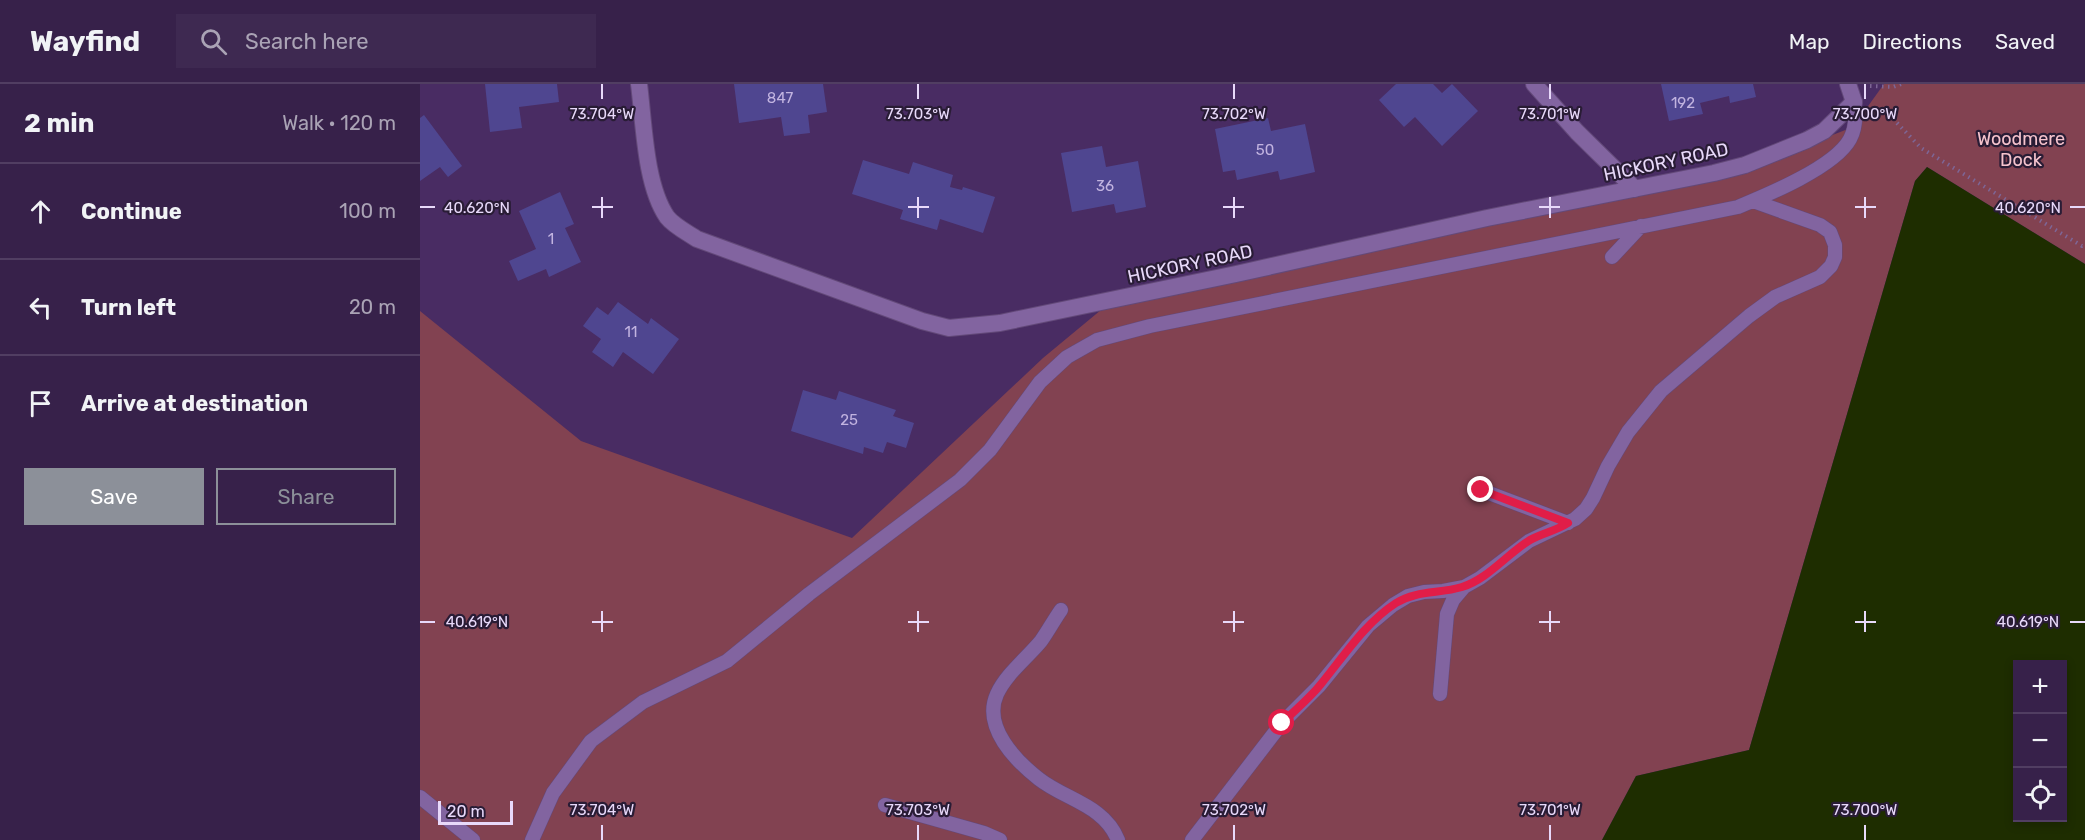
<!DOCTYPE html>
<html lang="en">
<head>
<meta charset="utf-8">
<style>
	:root { --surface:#37214a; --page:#3e2951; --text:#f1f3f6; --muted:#aaa3b5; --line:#513e62; --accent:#8c9099 }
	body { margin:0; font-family:Rubik,sans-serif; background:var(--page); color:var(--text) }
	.controls { position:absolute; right:18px; bottom:18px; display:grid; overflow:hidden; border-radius:0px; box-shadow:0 3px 9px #0003 }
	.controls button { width:54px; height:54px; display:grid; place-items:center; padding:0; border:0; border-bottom:2px solid var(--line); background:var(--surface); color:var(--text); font:30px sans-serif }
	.scale { position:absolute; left:18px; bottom:15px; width:75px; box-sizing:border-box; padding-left:6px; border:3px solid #e8d9fa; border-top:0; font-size:16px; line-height:21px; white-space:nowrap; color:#e8d9fa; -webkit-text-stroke:4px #291c35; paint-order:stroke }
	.stop { position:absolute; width:18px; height:18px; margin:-14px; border:4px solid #e11d48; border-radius:50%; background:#fff }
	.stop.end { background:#e11d48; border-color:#fff; box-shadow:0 2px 6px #0008 }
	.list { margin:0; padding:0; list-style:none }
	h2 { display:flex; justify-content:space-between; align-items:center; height:78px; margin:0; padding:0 24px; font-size:26px }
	h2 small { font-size:20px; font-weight:400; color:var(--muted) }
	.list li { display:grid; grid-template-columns:39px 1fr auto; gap:18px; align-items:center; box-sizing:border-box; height:96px; padding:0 24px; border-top:2px solid var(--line) }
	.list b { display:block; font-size:22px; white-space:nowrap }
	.list em { font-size:20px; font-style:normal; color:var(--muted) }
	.actions { display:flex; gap:12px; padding:18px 24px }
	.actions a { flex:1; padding:14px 0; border:2px solid var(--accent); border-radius:0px; text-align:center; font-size:21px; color:var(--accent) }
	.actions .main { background:var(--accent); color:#fff }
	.icon { flex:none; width:33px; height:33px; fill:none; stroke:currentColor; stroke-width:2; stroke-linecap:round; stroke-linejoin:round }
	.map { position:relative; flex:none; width:1665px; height:756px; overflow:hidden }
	header { display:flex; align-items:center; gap:36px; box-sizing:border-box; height:84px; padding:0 30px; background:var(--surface); border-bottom:2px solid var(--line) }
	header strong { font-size:28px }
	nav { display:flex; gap:33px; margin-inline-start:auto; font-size:21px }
	.search { width:420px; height:54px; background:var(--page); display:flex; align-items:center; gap:15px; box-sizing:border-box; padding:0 21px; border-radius:0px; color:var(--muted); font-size:22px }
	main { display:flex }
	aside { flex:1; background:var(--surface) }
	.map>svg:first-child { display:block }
	.green { fill:#824251 }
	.water { fill:#1e2d00; fill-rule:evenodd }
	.building { fill:#4f4690 }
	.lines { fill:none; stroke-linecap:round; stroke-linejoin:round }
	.service-casing { stroke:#634979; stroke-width:15 }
	.minor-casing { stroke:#634979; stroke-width:18 }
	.tertiary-casing { stroke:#634979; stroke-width:18 }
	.path { stroke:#7e6696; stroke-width:4; stroke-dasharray:1.5 4.5; stroke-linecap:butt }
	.service { stroke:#8264a0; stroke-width:14 }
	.minor { stroke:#8264a0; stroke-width:16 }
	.tertiary { stroke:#8264a0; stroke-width:16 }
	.route { stroke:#e11d48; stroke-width:8 }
	.ticks { fill:none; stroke:#e8d9fa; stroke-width:2 }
	.labels { text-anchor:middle; stroke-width:4.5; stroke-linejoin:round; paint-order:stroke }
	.number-label { font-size:15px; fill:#c2b4e0 }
	.park-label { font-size:18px; fill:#f6c3cd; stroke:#291c35 }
	.street-label { font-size:18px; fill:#e8d9fa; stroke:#291c35 }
	.ticks-label { font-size:15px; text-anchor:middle; fill:#e8d9fa; stroke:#291c35; stroke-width:4.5; stroke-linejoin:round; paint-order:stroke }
</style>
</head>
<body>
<header>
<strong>Wayfind</strong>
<div class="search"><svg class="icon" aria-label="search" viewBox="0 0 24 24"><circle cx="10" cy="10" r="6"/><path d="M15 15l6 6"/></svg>Search here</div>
<nav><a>Map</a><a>Directions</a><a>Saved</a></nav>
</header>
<main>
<aside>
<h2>2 min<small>Walk · 120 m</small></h2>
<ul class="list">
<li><svg class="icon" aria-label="ahead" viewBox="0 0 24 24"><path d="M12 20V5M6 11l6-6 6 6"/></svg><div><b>Continue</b></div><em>100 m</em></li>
<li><svg class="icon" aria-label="left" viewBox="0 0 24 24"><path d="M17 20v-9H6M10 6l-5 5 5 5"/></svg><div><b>Turn left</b></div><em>20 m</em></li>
<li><svg class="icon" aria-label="arrive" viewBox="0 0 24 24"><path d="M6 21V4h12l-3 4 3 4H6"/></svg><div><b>Arrive at destination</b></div></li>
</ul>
<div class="actions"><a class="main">Save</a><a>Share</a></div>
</aside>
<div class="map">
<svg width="1665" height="756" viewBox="0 0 1665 756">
	<rect width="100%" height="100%" fill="#492c63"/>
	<path class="green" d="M 1464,0 L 1665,0 L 1665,180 L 1507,83 L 1495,97 L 1329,666 L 1216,692 L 1182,756 L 0,756 L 0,227 L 161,357 L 432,454 L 623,274 L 693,216 L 1374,66 L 1433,43 Z"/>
	<path class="water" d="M 1507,83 L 1665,180 L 1665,756 L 1182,756 L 1216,692 L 1329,666 L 1495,97 ZM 1598,580 L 1642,580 L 1642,734 L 1598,734 Z"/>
	<path class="building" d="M 65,0 L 137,0 L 139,18 L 99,23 L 102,44 L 70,48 Z
		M 314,0 L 403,0 L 407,28 L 388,31 L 390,49 L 364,52 L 361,33 L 319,39 Z
		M 976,0 L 1013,0 L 1022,9 L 1032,0 L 1058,27 L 1022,62 L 995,33 L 984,43 L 959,16 Z
		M 1241,0 L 1333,0 L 1336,13 L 1310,19 L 1309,12 L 1280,19 L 1283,30 L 1249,37 Z
		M 4,31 L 42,82 L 28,93 L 20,83 L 0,97 L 0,34 Z
		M 848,34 L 851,47 L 885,40 L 895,88 L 860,96 L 858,87 L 817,96 L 815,86 L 803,88 L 795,45 Z
		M 682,62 L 686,83 L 718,77 L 726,123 L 696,129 L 694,120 L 652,128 L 641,69 Z
		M 443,76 L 489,90 L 493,78 L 533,91 L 530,103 L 542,106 L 543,103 L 575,113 L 563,149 L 520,135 L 517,146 L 480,135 L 483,126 L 432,110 Z
		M 140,108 L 154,140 L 145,144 L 161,178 L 129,193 L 126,185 L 98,197 L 89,177 L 116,165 L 99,127 Z
		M 198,218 L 228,240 L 231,234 L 259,255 L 233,290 L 203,268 L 193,283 L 172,268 L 181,255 L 163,242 L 177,223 L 188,231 Z
		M 383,306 L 416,316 L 419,307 L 476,326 L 473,332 L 494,339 L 486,364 L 467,358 L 463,369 L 444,363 L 443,370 L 371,347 Z"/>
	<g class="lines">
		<defs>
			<path id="service" d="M 1192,173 L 1221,142
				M 1061,406 L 1148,439
				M 641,526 C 634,536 628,547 621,557 C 607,574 586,590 577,610 C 562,643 596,677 619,695 C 646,716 684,721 698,756
				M 1020,610 L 1027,530 L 1033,516 L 1044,503
				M 0,713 L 53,756
				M 465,721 L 564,749 L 580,756
				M 112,756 L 133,709 L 171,657 L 223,618 L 307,577 L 389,510 L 540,396 L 570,366 L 620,298 L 647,273 L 677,256 L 730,242 L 1318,123 C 1347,111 1415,83 1430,55 C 1436,44 1436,30 1434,18
				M 772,756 L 862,639 L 899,602 L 948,542 L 973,521 L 988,512 L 1004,508 L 1023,507 L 1044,503 L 1060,494 L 1109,457 L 1155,435 L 1166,425 L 1173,414 L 1188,382 L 1208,348 L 1241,307 L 1329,232 L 1355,213 L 1400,193 L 1411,182 L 1415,173 L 1415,161 L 1410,148 L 1400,141 L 1333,117"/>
			<path id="minor" d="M 219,0 C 224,39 225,101 247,133 C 254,142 268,149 277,155 L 502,237 L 529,244 L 580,239 L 816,190 L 1067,134 L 1294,89 L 1325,81 L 1387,56 L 1404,47 L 1434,18
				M 1114,0 L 1157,48 L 1215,105"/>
			<path id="tertiary" d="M 1428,0 L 1434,18"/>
		</defs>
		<use href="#service" class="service-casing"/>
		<use href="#minor" class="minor-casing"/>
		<use href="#tertiary" class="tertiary-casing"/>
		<path class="path" d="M 1450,2 L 1473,3 L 1481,0
			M 1477,39 L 1501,64 L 1662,162 L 1665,161"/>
		<use href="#service" class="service"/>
		<use href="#minor" class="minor"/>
		<use href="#tertiary" class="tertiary"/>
	</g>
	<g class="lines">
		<path class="route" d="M 862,639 C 875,626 890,614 901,600 C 924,572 945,539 976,519 C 997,506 1019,510 1042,503 C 1068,495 1087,470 1110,456 C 1122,449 1136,447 1148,439 L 1061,406"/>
	</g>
	<path class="ticks" d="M 182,0 L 182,15M 498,0 L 498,15M 814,0 L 814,15M 1130,0 L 1130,15M 1445,0 L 1445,15M 182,113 L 182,134M 498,113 L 498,134M 814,113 L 814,134M 1130,113 L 1130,134M 1445,113 L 1445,134M 0,123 L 15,123M 172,123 L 193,123M 488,123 L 509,123M 803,123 L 824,123M 1119,123 L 1140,123M 1435,123 L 1456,123M 1650,123 L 1665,123M 182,527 L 182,548M 498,527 L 498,548M 814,527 L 814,548M 1130,527 L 1130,548M 1445,527 L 1445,548M 0,538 L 15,538M 172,538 L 193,538M 488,538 L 509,538M 803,538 L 824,538M 1119,538 L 1140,538M 1435,538 L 1456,538M 1650,538 L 1665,538M 182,741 L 182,756M 498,741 L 498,756M 814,741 L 814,756M 1130,741 L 1130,756M 1445,741 L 1445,756"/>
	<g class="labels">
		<g class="number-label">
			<text x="360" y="19">847</text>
			<text x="1263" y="24">192</text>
			<text x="845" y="71">50</text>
			<text x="685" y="107">36</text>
			<text x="131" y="160">1</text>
			<text x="211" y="253">11</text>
			<text x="429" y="341">25</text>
		</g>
		<g class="park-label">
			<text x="1601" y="61">Woodmere<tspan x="1601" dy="21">Dock</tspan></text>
		</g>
		<g class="street-label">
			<text transform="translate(1246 78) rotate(-12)" y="6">HICKORY ROAD</text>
			<text transform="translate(770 180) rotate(-12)" y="6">HICKORY ROAD</text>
		</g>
	</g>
	<g class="ticks-label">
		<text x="182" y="35">73.704°W</text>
		<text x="498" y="35">73.703°W</text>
		<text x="814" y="35">73.702°W</text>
		<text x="1130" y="35">73.701°W</text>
		<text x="1445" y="35">73.700°W</text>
		<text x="57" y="129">40.620°N</text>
		<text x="1608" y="129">40.620°N</text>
		<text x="57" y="543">40.619°N</text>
		<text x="1608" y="543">40.619°N</text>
		<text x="182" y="731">73.704°W</text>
		<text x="498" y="731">73.703°W</text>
		<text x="814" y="731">73.702°W</text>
		<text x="1130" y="731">73.701°W</text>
		<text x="1445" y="731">73.700°W</text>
	</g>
</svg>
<div class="controls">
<button>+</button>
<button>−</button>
<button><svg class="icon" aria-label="locate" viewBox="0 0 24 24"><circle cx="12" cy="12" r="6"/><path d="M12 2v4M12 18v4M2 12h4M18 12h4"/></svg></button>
</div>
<div class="scale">20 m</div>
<div class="stop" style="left:862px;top:639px"></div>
<div class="stop end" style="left:1061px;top:406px"></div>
</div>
</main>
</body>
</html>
